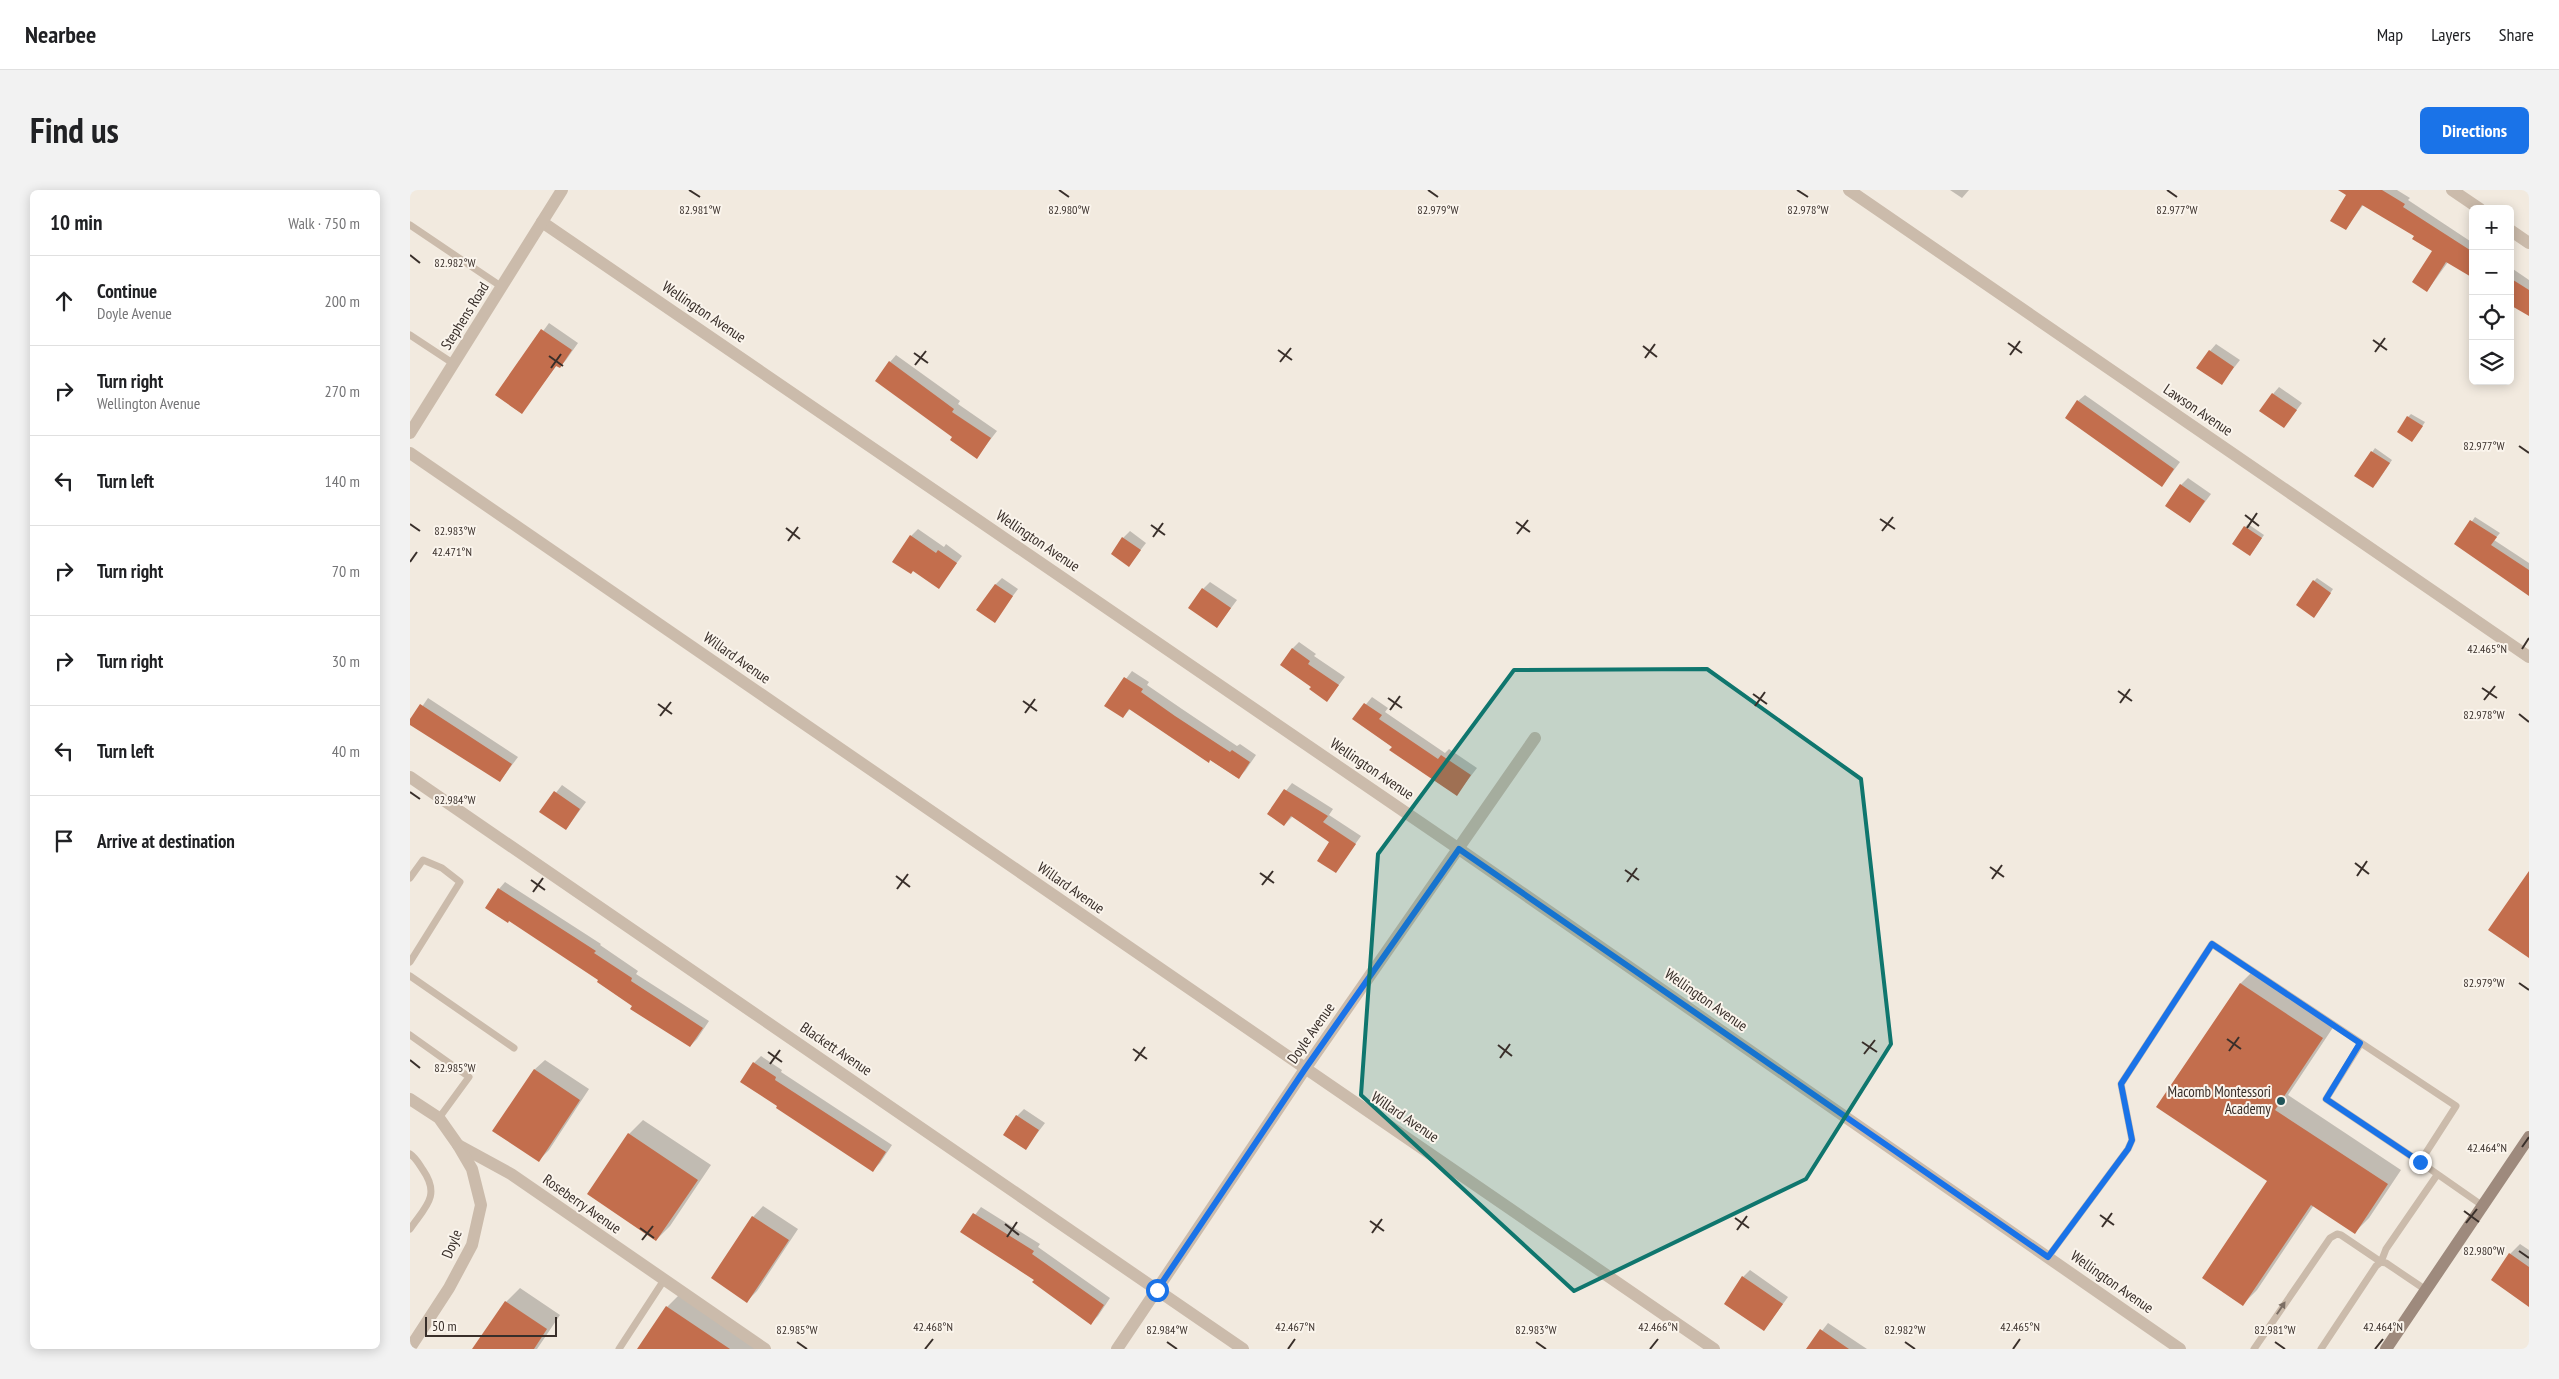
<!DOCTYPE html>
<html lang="en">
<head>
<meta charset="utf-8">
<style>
	:root { --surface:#fff; --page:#f2f2f2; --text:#202124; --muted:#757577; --line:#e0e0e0; --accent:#1a73e8 }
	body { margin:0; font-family:"PT Sans Narrow",sans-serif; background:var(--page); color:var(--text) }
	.controls { position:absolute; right:15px; top:15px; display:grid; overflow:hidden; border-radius:8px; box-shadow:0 2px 12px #0003 }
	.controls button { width:45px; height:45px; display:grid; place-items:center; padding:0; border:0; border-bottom:1px solid var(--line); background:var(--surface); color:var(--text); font:25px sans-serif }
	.scale { position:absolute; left:15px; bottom:12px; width:132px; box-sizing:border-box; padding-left:5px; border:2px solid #392f2a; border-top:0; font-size:14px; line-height:18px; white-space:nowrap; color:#392f2a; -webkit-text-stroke:4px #faf4ec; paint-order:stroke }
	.stop { position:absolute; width:15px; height:15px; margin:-11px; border:4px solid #1a73e8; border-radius:50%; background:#fff }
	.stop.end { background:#1a73e8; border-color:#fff; box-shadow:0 1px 5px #0008 }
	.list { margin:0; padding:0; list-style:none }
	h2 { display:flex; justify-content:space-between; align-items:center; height:65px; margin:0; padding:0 20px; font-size:21px }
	h2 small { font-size:16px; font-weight:400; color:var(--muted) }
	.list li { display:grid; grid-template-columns:32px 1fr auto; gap:15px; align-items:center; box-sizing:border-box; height:90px; padding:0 20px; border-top:1px solid var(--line) }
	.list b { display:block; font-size:19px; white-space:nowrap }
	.list p { margin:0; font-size:16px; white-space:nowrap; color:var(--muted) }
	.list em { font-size:16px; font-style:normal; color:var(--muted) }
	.icon { flex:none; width:28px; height:28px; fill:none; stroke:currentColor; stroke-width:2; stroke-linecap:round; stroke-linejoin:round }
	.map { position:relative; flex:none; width:2119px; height:1159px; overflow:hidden; border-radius:8px }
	header { display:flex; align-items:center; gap:30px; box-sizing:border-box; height:70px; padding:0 25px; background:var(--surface); border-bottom:1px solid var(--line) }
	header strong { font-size:24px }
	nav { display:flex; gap:28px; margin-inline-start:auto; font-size:18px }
	.intro { display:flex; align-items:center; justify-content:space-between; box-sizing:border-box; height:120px; padding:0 30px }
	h1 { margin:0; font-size:35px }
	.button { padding:12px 22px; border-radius:8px; background:var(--accent); color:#fff; font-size:18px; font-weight:700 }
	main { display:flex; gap:30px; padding:0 30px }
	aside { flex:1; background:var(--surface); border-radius:8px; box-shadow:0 2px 12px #0003 }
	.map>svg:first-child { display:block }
	.shadow { fill:#0003 }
	.building { fill:#c36e4d }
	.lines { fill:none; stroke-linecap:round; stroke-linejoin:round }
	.service { stroke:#cbbbab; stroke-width:7 }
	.minor { stroke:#cbbbab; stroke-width:12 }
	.tertiary { stroke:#cbbbab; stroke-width:12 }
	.secondary { stroke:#9e8a7d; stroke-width:12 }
	.oneway { fill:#7b6e64 }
	.route { stroke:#1a73e8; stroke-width:6 }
	.marked { fill:#0f766e; fill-opacity:0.2; stroke:#0f766e; stroke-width:4; stroke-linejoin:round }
	.ticks { fill:none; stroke:#392f2a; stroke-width:2 }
	.poi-dot { fill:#205459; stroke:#faf4ec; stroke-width:2 }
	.labels { text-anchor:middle; stroke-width:4; stroke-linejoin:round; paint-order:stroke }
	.street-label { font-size:15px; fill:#392f2a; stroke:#faf4ec }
	.poi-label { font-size:15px; fill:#392f2a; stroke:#faf4ec; text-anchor:end }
	.ticks-label { font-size:12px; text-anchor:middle; fill:#392f2a; stroke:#faf4ec; stroke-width:4; stroke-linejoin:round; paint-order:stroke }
</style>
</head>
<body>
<header>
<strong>Nearbee</strong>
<nav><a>Map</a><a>Layers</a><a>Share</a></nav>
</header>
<div class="intro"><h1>Find us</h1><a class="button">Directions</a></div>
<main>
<aside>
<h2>10 min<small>Walk · 750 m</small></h2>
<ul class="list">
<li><svg class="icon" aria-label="ahead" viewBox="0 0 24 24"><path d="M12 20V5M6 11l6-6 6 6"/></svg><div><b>Continue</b><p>Doyle Avenue</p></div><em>200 m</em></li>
<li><svg class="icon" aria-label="right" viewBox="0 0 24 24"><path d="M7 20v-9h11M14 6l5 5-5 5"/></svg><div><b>Turn right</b><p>Wellington Avenue</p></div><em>270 m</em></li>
<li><svg class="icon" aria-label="left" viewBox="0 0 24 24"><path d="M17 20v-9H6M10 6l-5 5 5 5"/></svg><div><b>Turn left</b></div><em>140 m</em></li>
<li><svg class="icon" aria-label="right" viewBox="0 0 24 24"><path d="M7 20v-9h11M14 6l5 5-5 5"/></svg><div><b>Turn right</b></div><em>70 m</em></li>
<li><svg class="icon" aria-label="right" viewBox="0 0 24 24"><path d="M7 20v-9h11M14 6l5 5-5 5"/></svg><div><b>Turn right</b></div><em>30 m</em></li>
<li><svg class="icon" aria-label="left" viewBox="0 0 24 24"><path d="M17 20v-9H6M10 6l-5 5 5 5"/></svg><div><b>Turn left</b></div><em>40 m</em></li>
<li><svg class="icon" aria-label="arrive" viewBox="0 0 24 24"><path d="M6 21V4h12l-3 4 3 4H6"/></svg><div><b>Arrive at destination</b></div></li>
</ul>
</aside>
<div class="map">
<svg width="2119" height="1159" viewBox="0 0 2119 1159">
	<rect width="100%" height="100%" fill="#f2eadf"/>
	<path class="shadow" d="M 1540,0 L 1559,0 L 1552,8 Z
		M 1938,0 L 1987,0 L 2000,8 L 1998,10 L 2063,53 L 2063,87 L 2038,72 L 2017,101 L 2024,61 L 2005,45 L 1954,14 L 1935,39 L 1940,1 Z
		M 2100,77 L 2119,90 L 2119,124 L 2100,113 Z
		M 139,133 L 168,153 L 156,170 L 150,177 L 147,175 L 111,223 L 86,205 Z
		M 1806,154 L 1830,170 L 1811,194 L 1800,161 Z
		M 486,165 L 550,211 L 548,214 L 587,241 L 567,267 L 544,247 L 480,172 Z
		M 1869,197 L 1892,213 L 1874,236 L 1863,204 Z
		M 1675,205 L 1770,272 L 1752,296 L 1668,211 Z
		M 2001,224 L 2015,232 L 2005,247 L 1998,227 Z
		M 1965,258 L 1982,270 L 1966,294 L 1946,285 Z
		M 1778,288 L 1801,304 L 1780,332 L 1771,295 Z
		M 2065,327 L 2090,343 L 2084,350 L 2119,373 L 2119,405 L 2046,354 Z
		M 1838,334 L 1854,345 L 1843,361 L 1835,337 Z
		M 508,339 L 534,357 L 536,354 L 552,366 L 528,398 L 501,346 Z
		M 720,341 L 736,353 L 719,375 L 713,348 Z
		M 592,388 L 608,399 L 584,431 L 585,395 Z
		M 1907,388 L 1923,399 L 1907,423 L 1904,391 Z
		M 800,392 L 827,410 L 807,437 L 793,399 Z
		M 889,452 L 906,464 L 904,466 L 935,487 L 917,510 L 902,496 L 882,459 Z
		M 722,481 L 739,492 L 737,495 L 772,519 L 827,556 L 830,554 L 846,565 L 835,581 L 828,588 L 721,518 L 713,527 L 696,515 Z
		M 962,507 L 978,518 L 975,522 L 1035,563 L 1039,559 L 1067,578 L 1047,604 L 944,529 Z
		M 18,508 L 108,567 L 90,591 L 0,534 Z
		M 882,593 L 923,619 L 919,625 L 951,646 L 926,681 L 921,652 L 883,626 L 874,635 L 858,624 Z
		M 152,595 L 176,612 L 156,639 L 131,622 Z
		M 95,692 L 191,754 L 190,755 L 228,781 L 226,784 L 299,831 L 287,849 L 280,856 L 190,790 L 89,699 Z
		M 1845,779 L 1926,833 L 1878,905 L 1991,980 L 1959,1028 L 1945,1042 L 1904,1015 L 1847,1100 L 1833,1114 L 1858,990 L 1747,917 L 1831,793 Z
		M 351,866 L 372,880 L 371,882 L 482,955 L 470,973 L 463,980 L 344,873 Z
		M 135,870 L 179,899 L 139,960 L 129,970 L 124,880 Z
		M 614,919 L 635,933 L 616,958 L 607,926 Z
		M 233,930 L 301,975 L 260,1036 L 246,1050 L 219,944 Z
		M 353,1016 L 388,1039 L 347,1101 L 337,1111 L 343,1027 Z
		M 571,1017 L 630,1054 L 628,1057 L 700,1108 L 688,1126 L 681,1133 L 626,1089 L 552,1042 Z
		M 2110,1054 L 2119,1060 L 2119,1115 L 2100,1064 Z
		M 1340,1080 L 1378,1107 L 1354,1140 L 1333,1087 Z
		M 110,1098 L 150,1125 L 127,1159 L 64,1159 L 96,1112 Z
		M 271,1103 L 355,1159 L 228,1159 L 257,1117 Z
		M 1418,1133 L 1457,1159 L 1398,1159 Z"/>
	<path class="building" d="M 1928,0 L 1972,0 L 1995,14 L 1993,17 L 2063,62 L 2063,88 L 2036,72 L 2017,102 L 2002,92 L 2022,61 L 2002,49 L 2004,46 L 1952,15 L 1936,40 L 1920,31 L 1936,5 Z
		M 2100,88 L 2119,100 L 2119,126 L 2100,115 Z
		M 131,139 L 162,160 L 150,178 L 146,176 L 112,224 L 85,205 Z
		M 1799,160 L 1824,177 L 1812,195 L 1786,178 Z
		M 479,171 L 544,219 L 542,222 L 581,248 L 567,269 L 540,250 L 542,247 L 465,191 Z
		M 1862,203 L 1887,220 L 1874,238 L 1849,221 Z
		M 1667,210 L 1764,279 L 1752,297 L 1655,228 Z
		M 1997,226 L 2013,236 L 2002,252 L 1987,242 Z
		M 1961,261 L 1980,273 L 1963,298 L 1944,286 Z
		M 1770,294 L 1795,311 L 1780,333 L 1755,316 Z
		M 2060,330 L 2087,347 L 2081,355 L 2119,380 L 2119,406 L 2044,354 Z
		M 1834,336 L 1852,348 L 1840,366 L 1822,354 Z
		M 500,345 L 526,363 L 528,360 L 547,373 L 529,399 L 503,381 L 501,384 L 482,372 Z
		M 712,347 L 731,360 L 719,377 L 701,364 Z
		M 1903,390 L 1921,403 L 1904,428 L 1886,415 Z
		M 585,394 L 603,406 L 585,433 L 566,420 Z
		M 792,398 L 821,418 L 807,438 L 778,418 Z
		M 882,458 L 900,471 L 898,474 L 929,495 L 917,512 L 899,499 L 901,497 L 870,475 Z
		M 714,487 L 733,499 L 731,502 L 765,526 L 820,562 L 822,560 L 840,572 L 829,589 L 800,570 L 799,573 L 719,519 L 713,528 L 694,516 Z
		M 954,513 L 972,525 L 969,529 L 1028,569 L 1031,565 L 1061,585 L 1047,606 L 979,560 L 982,557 L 942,529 Z
		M 10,514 L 102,574 L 90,592 L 0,535 L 0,529 Z
		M 874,599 L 918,626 L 913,632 L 946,654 L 926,683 L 907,671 L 919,652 L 881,626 L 874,636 L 857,624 Z
		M 144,601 L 170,619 L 156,640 L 129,622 Z
		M 2119,681 L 2119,768 L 2078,740 Z
		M 88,698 L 186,761 L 184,763 L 222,788 L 221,791 L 293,838 L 280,857 L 220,819 L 222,816 L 187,792 L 188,790 L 99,731 L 98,733 L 75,718 Z
		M 1830,793 L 1913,848 L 1865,920 L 1978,994 L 1945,1044 L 1901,1015 L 1833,1116 L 1792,1088 L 1857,991 L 1746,917 Z
		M 343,872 L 366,887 L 365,890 L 476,962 L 463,982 L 366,918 L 367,916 L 330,892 Z
		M 124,879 L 170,910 L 129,972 L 82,941 Z
		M 606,925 L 629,940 L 616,960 L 593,945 Z
		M 218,943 L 288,990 L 246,1051 L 177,1004 Z
		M 563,1023 L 624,1061 L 622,1064 L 694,1115 L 681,1135 L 622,1092 L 624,1090 L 550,1042 Z
		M 342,1026 L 379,1050 L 337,1113 L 301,1088 Z
		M 2099,1063 L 2119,1077 L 2119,1117 L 2081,1090 Z
		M 1332,1086 L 1373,1114 L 1354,1141 L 1314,1114 Z
		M 95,1111 L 137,1139 L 124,1159 L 62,1159 Z
		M 256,1116 L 320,1159 L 227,1159 Z
		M 1410,1139 L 1439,1159 L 1396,1159 Z"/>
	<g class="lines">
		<path class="service" d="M 0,35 L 92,97
			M 0,145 L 44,174
			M 0,688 L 13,670 L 32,678 L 50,692 L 0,772
			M 0,786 L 104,858
			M 0,845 L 59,887 L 29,928
			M 1951,853 L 2046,916 L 2010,972 L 2073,1016
			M 0,964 C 6,968 9,974 13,980 C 31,1006 15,1017 0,1039
			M 1638,1067 L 1718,959 L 1722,950 L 1711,894 L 1802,754 L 1951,853 L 1916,909 L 2010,972
			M 209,1159 L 254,1090
			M 1844,1159 L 1920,1048 L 1927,1044 L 1931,1045 L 1971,1072 L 1976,1059 L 2027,985
			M 1911,1159 L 1966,1076 L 1971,1072 L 1976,1073 L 2016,1100"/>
		<path class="minor" d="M 1439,0 L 2119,467
			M 2042,0 L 2070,19
			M 132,32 L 1049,659 L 1770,1159
			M 2100,40 L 2119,53
			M 0,263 L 1304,1159
			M 0,587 L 833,1159
			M 48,955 L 101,984 L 355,1159
			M 707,1159 L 895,879 L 1125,548"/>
		<path class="tertiary" d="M 0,243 L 152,0
			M 0,909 L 29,928 L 48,955 L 62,979 L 71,1015 L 62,1055 L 39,1098 L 0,1158"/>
		<path class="secondary" d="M 1976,1159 L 2119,947"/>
	</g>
	<defs><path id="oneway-solid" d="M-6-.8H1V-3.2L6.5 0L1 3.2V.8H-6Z" transform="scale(1.25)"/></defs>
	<use class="oneway" href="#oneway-solid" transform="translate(1871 1118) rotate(-56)"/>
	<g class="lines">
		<path class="route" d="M 747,1100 L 895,879 L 1049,659 L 1638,1067 L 1718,959 L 1722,950 L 1711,894 L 1802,754 L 1950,853 L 1916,909 L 2010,972"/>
	</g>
	<path class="marked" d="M 1297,479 L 1451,589 L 1481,854 L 1396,989 L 1164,1101 L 951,905 L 968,664 L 1104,480 Z"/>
	<path class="ticks" d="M 279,0 L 290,7M 649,0 L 659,7M 1018,0 L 1028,7M 1387,0 L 1398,7M 1757,0 L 1767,7M 0,65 L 10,73M 1963,150 L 1977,160M 1598,153 L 1612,163M 1233,156 L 1247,167M 868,160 L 882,170M 1965,162 L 1975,148M 504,163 L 518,173M 1600,165 L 1610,151M 139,166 L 153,176M 1235,168 L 1245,154M 870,172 L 881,158M 505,175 L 516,161M 141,178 L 151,164M 2109,256 L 2119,263M 1835,325 L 1849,336M 1470,329 L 1485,339M 1106,332 L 1120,342M 0,334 L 10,341M 741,335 L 755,345M 376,338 L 390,349M 1837,338 L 1847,323M 1472,341 L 1483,327M 1107,344 L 1118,330M 743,347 L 753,333M 378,351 L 388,337M 0,372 L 7,362M 2112,459 L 2119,448M 2072,498 L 2087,508M 1708,501 L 1722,511M 1343,504 L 1357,514M 978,508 L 992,518M 2074,510 L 2085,496M 613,511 L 627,521M 1710,513 L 1720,499M 248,514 L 262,524M 1345,516 L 1355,502M 980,520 L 990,506M 615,523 L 625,509M 2109,524 L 2119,532M 250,526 L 261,512M 0,602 L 10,609M 1945,673 L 1959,684M 1580,677 L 1594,687M 1215,680 L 1229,690M 850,683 L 864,693M 486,686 L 500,697M 1947,686 L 1957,671M 1582,689 L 1592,675M 121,690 L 135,700M 1217,692 L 1227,678M 852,695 L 863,681M 487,699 L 498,684M 123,702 L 133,688M 2109,793 L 2119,800M 1817,849 L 1831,859M 1452,852 L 1467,862M 1088,855 L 1102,866M 723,859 L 737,869M 1819,861 L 1829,847M 358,862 L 372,872M 1454,864 L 1465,850M 1090,868 L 1100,854M 0,870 L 10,878M 725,871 L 735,857M 360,874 L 370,860M 2112,957 L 2119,947M 2054,1021 L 2069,1032M 1690,1025 L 1704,1035M 1325,1028 L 1339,1038M 960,1031 L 974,1041M 2056,1033 L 2067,1019M 595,1034 L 609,1045M 1692,1037 L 1702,1023M 230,1038 L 244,1048M 1327,1040 L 1337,1026M 962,1043 L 972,1029M 597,1047 L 607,1032M 232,1050 L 243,1036M 2109,1061 L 2119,1068M 387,1152 L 397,1159M 757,1152 L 767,1159M 1126,1152 L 1136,1159M 1495,1152 L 1505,1159M 1865,1152 L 1875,1159M 515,1159 L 523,1149M 878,1159 L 885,1149M 1240,1159 L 1248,1149M 1603,1159 L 1610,1149M 1965,1159 L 1973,1149"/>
	<circle class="poi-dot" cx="1871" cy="911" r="5"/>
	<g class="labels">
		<g class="street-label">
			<text transform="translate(294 122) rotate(34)" y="5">Wellington Avenue</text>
			<text transform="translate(55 126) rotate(-58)" y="5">Stephens Road</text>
			<text transform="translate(1788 220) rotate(34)" y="5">Lawson Avenue</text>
			<text transform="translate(628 351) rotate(34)" y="5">Wellington Avenue</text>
			<text transform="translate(327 468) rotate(35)" y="5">Willard Avenue</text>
			<text transform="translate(962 579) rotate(34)" y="5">Wellington Avenue</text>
			<text transform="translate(661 698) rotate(35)" y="5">Willard Avenue</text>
			<text transform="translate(1296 810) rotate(35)" y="5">Wellington Avenue</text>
			<text transform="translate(901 843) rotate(-55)" y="5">Doyle Avenue</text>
			<text transform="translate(426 859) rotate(34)" y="5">Blackett Avenue</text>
			<text transform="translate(995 927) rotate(34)" y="5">Willard Avenue</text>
			<text transform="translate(172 1014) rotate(35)" y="5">Roseberry Avenue</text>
			<text transform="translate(42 1054) rotate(-68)" y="5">Doyle</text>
			<text transform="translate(1702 1092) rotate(35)" y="5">Wellington Avenue</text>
		</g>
		<g class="poi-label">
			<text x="1861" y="907">Macomb Montessori<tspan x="1861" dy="17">Academy</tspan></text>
		</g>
	</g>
	<g class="ticks-label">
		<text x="290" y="24">82.981°W</text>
		<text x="659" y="24">82.980°W</text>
		<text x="1028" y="24">82.979°W</text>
		<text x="1767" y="24">82.977°W</text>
		<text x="1398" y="24">82.978°W</text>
		<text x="45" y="77">82.982°W</text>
		<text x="2074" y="260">82.977°W</text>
		<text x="45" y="345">82.983°W</text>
		<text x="42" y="366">42.471°N</text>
		<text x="2077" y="463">42.465°N</text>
		<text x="2074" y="529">82.978°W</text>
		<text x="45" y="614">82.984°W</text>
		<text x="2074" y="797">82.979°W</text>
		<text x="45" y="882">82.985°W</text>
		<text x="2077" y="962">42.464°N</text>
		<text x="2074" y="1065">82.980°W</text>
		<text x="523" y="1141">42.468°N</text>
		<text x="885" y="1141">42.467°N</text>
		<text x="1248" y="1141">42.466°N</text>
		<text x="1610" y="1141">42.465°N</text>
		<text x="1973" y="1141">42.464°N</text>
		<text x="387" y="1144">82.985°W</text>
		<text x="757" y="1144">82.984°W</text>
		<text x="1126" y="1144">82.983°W</text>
		<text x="1495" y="1144">82.982°W</text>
		<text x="1865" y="1144">82.981°W</text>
	</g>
</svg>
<div class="controls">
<button>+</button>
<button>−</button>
<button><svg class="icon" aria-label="locate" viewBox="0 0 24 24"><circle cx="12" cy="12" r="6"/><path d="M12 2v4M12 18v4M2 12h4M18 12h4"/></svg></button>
<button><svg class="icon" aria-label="layers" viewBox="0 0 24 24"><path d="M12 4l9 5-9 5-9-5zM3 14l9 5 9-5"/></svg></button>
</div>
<div class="scale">50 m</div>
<div class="stop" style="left:747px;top:1100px"></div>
<div class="stop end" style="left:2010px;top:972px"></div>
</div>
</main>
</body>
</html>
